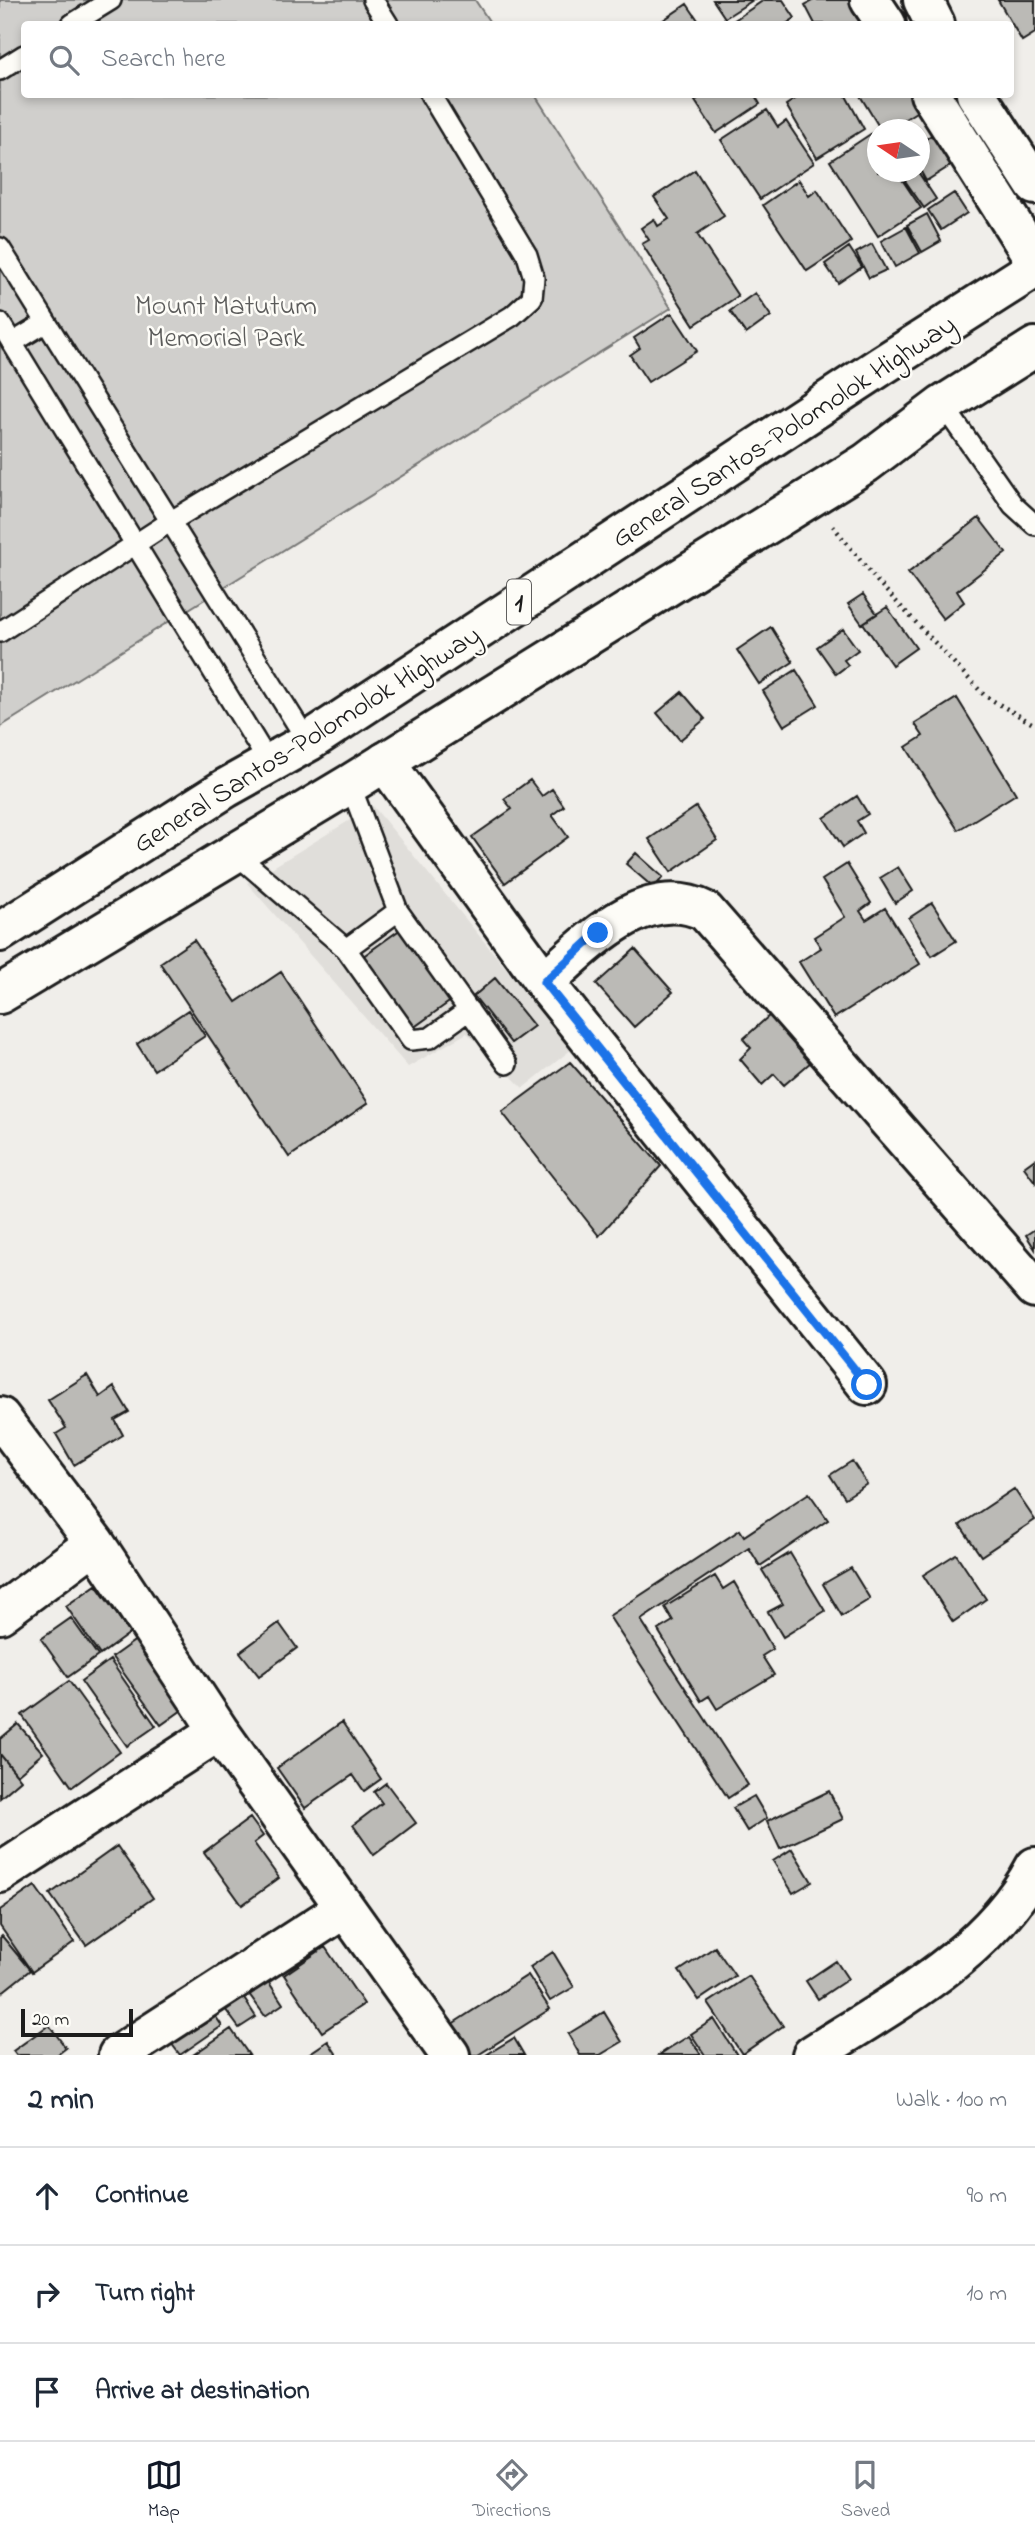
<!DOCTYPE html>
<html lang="en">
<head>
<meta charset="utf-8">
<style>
	:root { --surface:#fff; --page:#f6f6f7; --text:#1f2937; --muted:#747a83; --line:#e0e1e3; --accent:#111827 }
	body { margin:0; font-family:"Indie Flower",sans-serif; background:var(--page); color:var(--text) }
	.compass { position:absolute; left:867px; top:119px; width:63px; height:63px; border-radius:50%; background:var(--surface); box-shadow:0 4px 10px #0003; rotate:283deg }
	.scale { position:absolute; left:21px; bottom:18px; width:112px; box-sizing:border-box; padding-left:7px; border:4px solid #1c1c1c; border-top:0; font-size:19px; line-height:24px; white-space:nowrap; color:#1c1c1c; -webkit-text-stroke:5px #fdfcf7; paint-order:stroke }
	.stop { position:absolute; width:21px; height:21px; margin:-16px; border:5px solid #1a73e8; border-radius:50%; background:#fff }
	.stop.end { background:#1a73e8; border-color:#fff; box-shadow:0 2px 7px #0008 }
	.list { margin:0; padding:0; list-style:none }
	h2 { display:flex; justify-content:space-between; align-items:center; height:91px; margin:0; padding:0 28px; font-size:30px }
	h2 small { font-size:23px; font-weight:400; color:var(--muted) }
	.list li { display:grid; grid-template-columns:46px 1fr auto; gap:21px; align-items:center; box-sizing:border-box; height:98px; padding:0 28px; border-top:2px solid var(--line) }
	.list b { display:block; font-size:26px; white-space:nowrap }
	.list em { font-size:23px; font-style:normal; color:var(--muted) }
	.icon { flex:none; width:38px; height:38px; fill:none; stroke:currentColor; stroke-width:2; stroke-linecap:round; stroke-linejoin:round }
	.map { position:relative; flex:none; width:1035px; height:2055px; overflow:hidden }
	.search { position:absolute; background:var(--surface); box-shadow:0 4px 10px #0003; left:21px; right:21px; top:21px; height:77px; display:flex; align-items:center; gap:18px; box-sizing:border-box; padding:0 24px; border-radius:7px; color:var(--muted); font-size:26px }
	.sheet { height:385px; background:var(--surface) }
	nav { display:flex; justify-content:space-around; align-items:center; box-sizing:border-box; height:98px; border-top:2px solid var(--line); background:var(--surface); font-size:19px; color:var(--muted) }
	nav a { display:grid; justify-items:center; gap:4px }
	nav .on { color:var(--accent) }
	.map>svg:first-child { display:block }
	.built { fill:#e0deda }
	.green { fill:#d0cfcc; stroke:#767674; stroke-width:2 }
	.building { fill:#bbbab6; stroke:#1c1c1c; stroke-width:2 }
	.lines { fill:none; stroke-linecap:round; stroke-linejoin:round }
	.lane-casing { stroke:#1c1c1c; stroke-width:24 }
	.street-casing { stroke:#1c1c1c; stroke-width:44 }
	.highway-casing { stroke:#1c1c1c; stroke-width:44 }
	.path { stroke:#1c1c1c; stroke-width:4.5; stroke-dasharray:2 5; stroke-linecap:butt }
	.lane { stroke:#fdfcf7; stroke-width:19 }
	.street { stroke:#fdfcf7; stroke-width:38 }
	.highway { stroke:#fdfcf7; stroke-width:38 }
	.route { stroke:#1a73e8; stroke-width:9 }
	.labels { text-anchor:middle; stroke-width:5; stroke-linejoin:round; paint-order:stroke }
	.shield { fill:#fdfcf7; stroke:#605f5e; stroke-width:2 }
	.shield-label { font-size:26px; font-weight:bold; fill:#1c1c1c }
	.park-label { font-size:28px; fill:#5b5b5a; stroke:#fdfcf7 }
	.street-label { font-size:28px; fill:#1c1c1c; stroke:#fdfcf7 }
</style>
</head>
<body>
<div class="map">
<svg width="1035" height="2055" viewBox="0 0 1035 2055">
	<rect width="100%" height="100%" fill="#f0eeea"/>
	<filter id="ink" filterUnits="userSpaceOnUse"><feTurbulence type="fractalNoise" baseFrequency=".0143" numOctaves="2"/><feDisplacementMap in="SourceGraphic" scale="14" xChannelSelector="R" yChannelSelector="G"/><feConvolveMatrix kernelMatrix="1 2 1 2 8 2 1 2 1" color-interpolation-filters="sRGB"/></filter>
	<g filter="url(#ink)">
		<path class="built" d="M 373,806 L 572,1049 L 523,1088 L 467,1033 L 408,1067 L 247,883 Z"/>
		<path class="green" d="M 0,0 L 475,0 L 491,24 L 24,24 L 24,94 L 535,95 L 671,308 L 0,727 Z"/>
		<path class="building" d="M 713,0 L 753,0 L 725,18 Z
			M 764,0 L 783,0 L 795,18 L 786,24 L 735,24 L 733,21 Z
			M 814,0 L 862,0 L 872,19 L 862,24 L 815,24 L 805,5 Z
			M 998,0 L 1035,0 L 1035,33 L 1022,41 Z
			M 687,4 L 700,23 L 660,24 L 659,23 Z
			M 704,94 L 754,94 L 760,104 L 716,133 L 695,101 Z
			M 803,94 L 845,94 L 864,129 L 817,158 L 786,105 Z
			M 859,94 L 921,94 L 927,105 L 888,130 L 881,130 Z
			M 767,110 L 778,127 L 786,121 L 814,163 L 760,199 L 721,140 Z
			M 939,130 L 958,161 L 926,181 L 920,170 L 920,143 Z
			M 872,133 L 878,141 L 878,172 L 897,172 L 921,208 L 878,236 L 830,161 Z
			M 695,170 L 724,216 L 697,234 L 738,296 L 694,325 L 642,244 L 649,240 L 641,228 L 654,219 L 658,226 L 669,219 L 654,197 Z
			M 899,172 L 918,172 L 936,199 L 924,208 Z
			M 799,180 L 809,196 L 817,190 L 851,242 L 807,271 L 763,205 Z
			M 954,193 L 967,213 L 941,230 L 928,210 Z
			M 927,214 L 941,241 L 922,252 L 907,225 Z
			M 906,227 L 920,253 L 895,267 L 881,241 Z
			M 872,244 L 886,270 L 869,278 L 856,253 Z
			M 849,247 L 862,267 L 838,283 L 825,264 Z
			M 755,293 L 771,316 L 746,334 L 730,311 Z
			M 672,313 L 697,351 L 648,382 L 630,355 L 640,348 L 634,338 Z
			M 979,518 L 1006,553 L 957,591 L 964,602 L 943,619 L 908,573 Z
			M 863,594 L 877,614 L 862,624 L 848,604 Z
			M 887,607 L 916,648 L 892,665 L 863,623 Z
			M 771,627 L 793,662 L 759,684 L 737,650 Z
			M 843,629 L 858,650 L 844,660 L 848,665 L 836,674 L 817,647 Z
			M 796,670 L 818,705 L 784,726 L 763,691 Z
			M 682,692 L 705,719 L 680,740 L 657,713 Z
			M 957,698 L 1016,794 L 958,830 L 906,747 L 923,736 L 915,724 Z
			M 530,780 L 542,796 L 552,789 L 564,806 L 552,815 L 568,837 L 505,883 L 472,837 L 512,809 L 504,799 Z
			M 857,796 L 868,814 L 857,821 L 864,833 L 843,847 L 824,818 Z
			M 696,807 L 717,840 L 671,872 L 649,839 Z
			M 636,853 L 663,877 L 654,888 L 626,864 Z
			M 847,864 L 871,903 L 860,911 L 866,920 L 885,908 L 920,964 L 834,1018 L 799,962 L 821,948 L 814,937 L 845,917 L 822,880 Z
			M 898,867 L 913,891 L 895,903 L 880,878 Z
			M 932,903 L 956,941 L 932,956 L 909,918 Z
			M 401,929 L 452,1000 L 413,1028 L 362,957 Z
			M 194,940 L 236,1002 L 281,972 L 368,1103 L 289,1157 L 160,963 Z
			M 635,949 L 673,992 L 634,1027 L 596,984 Z
			M 495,978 L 534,1026 L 511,1043 L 474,996 Z
			M 188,1010 L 205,1036 L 154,1070 L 137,1044 Z
			M 770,1015 L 811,1062 L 784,1085 L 774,1074 L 762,1085 L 740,1059 L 751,1048 L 743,1039 Z
			M 570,1062 L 661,1166 L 599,1236 L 502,1112 Z
			M 1035,1159 L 1035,1182 L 1024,1167 Z
			M 1035,1229 L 1035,1249 L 1026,1235 Z
			M 87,1375 L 100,1397 L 114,1387 L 129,1412 L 115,1420 L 123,1435 L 74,1465 L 56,1434 L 66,1428 L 48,1400 Z
			M 852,1461 L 867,1484 L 845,1498 L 830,1475 Z
			M 1014,1489 L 1035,1520 L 981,1556 L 960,1525 Z
			M 809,1493 L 828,1520 L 760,1566 L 749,1548 L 641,1620 L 748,1785 L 728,1798 L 609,1616 L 740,1530 L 744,1536 Z
			M 790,1553 L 825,1611 L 783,1637 L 768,1612 L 783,1604 L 762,1570 Z
			M 956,1554 L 986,1599 L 953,1622 L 923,1575 Z
			M 851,1568 L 870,1599 L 842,1616 L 823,1584 Z
			M 715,1576 L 723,1589 L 734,1582 L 773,1649 L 762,1656 L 774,1675 L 717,1709 L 709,1696 L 701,1701 L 658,1630 L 673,1621 L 665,1607 Z
			M 96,1585 L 130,1633 L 100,1655 L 66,1606 Z
			M 71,1618 L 98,1656 L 68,1677 L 41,1639 Z
			M 279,1623 L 297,1648 L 259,1676 L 240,1652 Z
			M 140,1637 L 189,1705 L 161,1725 L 112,1657 Z
			M 110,1660 L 156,1726 L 127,1746 L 81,1681 Z
			M 69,1681 L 120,1752 L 72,1787 L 22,1715 Z
			M 342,1722 L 381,1779 L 364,1791 L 353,1775 L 305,1808 L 277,1768 Z
			M 18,1724 L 43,1753 L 17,1775 L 0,1754 L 0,1739 Z
			M 0,1754 L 21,1780 L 0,1798 Z
			M 386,1783 L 416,1823 L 374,1855 L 353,1825 L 382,1803 L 374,1792 Z
			M 829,1791 L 843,1819 L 780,1849 L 767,1821 Z
			M 754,1796 L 767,1818 L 747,1831 L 733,1808 Z
			M 250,1818 L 263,1836 L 254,1843 L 279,1878 L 242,1905 L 204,1852 Z
			M 117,1846 L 153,1898 L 86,1945 L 50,1894 Z
			M 792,1849 L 812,1882 L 793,1893 L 773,1861 Z
			M 35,1886 L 74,1942 L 32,1972 L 0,1926 L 0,1910 Z
			M 2,1936 L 30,1970 L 0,1994 L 0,1938 Z
			M 325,1947 L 364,2004 L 322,2032 L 284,1975 Z
			M 715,1947 L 735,1976 L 699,2000 L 679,1971 Z
			M 553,1952 L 574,1987 L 550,2001 L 530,1967 Z
			M 836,1961 L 848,1979 L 818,1999 L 806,1981 Z
			M 528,1975 L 550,2009 L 478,2055 L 472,2055 L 452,2024 Z
			M 749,1976 L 783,2026 L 742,2054 L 708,2003 Z
			M 268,1981 L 283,2004 L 265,2016 L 249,1994 Z
			M 241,1994 L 256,2017 L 239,2028 L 223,2006 Z
			M 208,2005 L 222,2026 L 180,2055 L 165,2035 Z
			M 604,2012 L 622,2042 L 600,2055 L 580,2055 L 568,2034 Z
			M 714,2019 L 737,2055 L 705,2055 L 691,2034 Z
			M 49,2025 L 66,2048 L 57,2055 L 16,2055 L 13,2051 Z
			M 231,2029 L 249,2055 L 193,2055 Z
			M 689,2036 L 701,2055 L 659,2055 L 671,2047 Z
			M 514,2038 L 524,2055 L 486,2055 Z
			M 328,2041 L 337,2055 L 307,2055 Z"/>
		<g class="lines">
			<defs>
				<path id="lane" d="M 373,0 L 388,24
					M 72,24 L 111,0
					M 0,70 L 24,55
					M 0,248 L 308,742
					M 0,323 L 269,763
					M 12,343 L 45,323
					M 943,405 L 1013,505 L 1035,525
					M 0,632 L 168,523 L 512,316 L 532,298 L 534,278 L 527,255 L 430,94
					M 350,784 L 398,911 L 507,1064
					M 235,853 L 346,949 L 411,1040 L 430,1038 L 469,1010
					M 346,949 L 398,911"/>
				<path id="street" d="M 870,0 L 886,24
					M 923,0 L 935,24
					M 930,94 L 1035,260
					M 976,94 L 1035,185
					M 385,762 L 544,982 L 867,1385
					M 544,982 C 585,946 644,881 705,911 L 1035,1288
					M 0,1417 L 95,1543 L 219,1731 L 450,2055
					M 0,1614 L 95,1543
					M 0,1873 L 219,1731
					M 118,2055 L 345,1908
					M 812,2055 C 892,2004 990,1953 1035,1867"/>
				<path id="highway" d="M 0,932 L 226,788 L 308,742 L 881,366 L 1035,268
					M 0,994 L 350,784 L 866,463 L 943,405 L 1035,347"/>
			</defs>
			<use href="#lane" class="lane-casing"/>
			<use href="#street" class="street-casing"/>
			<use href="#highway" class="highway-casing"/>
			<path class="path" d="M 833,526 L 877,581 L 985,696 L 1035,725"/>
			<use href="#lane" class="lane"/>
			<use href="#street" class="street"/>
			<use href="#highway" class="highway"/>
		</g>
	</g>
	<g class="lines" filter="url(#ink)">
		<path class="route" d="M 598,933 L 544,982 L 867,1385"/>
	</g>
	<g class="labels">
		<rect class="shield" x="507" y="579.5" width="24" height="45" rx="5"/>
		<g class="shield-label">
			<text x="519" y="611">1</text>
		</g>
		<g class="park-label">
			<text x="226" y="314">Mount Matutum<tspan x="226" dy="32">Memorial Park</tspan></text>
		</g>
		<g class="street-label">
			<text transform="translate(783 430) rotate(-33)" y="10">General Santos-Polomolok Highway</text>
			<text transform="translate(306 738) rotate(-32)" y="10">General Santos-Polomolok Highway</text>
		</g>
	</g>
</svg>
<svg class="compass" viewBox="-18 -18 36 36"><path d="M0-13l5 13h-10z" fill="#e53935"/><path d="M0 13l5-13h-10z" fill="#747a83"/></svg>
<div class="scale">20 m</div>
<div class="stop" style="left:867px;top:1385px"></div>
<div class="stop end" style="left:598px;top:933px"></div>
<div class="search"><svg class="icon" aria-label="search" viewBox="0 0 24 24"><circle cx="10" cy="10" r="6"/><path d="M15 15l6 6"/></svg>Search here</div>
</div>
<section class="sheet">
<h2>2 min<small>Walk · 100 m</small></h2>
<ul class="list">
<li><svg class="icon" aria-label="ahead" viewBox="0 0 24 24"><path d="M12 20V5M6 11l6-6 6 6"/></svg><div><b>Continue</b></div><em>90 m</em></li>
<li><svg class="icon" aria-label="right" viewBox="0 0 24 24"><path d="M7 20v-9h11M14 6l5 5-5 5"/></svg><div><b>Turn right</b></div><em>10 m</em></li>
<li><svg class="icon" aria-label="arrive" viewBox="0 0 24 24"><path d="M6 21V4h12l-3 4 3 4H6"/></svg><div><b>Arrive at destination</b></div></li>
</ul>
</section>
<nav>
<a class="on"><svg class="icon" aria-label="map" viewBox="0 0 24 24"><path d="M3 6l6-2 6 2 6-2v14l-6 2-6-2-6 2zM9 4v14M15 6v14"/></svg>Map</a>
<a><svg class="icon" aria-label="directions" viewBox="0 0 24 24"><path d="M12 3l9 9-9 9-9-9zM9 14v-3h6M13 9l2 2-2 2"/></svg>Directions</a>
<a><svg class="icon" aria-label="saved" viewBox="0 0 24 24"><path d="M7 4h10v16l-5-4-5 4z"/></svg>Saved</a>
</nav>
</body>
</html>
